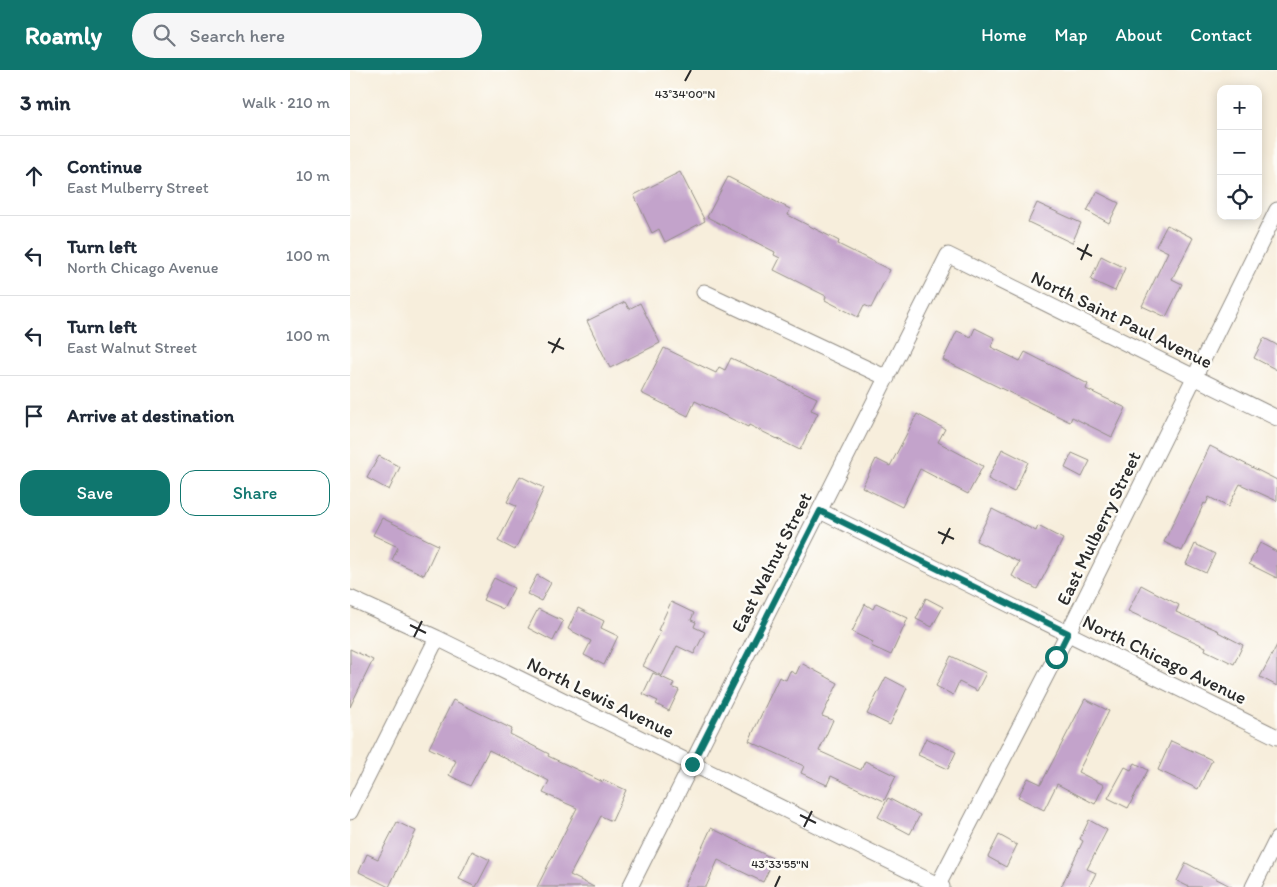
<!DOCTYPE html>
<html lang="en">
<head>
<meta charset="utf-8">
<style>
	:root { --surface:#fff; --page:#f6f6f7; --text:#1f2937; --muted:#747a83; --line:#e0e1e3; --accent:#0f766e }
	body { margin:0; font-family:Itim,sans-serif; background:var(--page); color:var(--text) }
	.controls { position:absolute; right:15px; top:15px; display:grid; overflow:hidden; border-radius:10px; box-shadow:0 2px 12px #0003 }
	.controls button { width:45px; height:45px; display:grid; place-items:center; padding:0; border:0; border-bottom:1px solid var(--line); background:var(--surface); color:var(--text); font:25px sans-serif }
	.stop { position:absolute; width:15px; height:15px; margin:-11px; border:4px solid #0f766e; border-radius:50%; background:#fff }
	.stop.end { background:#0f766e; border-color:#fff; box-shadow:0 1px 5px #0008 }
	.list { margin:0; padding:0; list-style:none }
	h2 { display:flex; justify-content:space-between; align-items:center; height:65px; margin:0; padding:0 20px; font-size:21px }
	h2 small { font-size:16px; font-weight:400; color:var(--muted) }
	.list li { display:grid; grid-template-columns:32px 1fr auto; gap:15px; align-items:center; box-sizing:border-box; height:80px; padding:0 20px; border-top:1px solid var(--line) }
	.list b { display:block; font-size:19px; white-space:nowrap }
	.list p { margin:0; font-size:16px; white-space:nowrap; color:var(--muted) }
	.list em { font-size:16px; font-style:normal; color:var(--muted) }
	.actions { display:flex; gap:10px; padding:15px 20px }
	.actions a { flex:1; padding:11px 0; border:1px solid var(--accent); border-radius:15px; text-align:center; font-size:18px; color:var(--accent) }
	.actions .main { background:var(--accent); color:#fff }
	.icon { flex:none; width:28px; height:28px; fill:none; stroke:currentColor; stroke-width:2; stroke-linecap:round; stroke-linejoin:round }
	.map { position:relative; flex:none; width:927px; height:817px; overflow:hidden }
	header { display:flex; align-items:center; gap:30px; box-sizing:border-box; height:70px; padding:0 25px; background:var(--accent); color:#fff }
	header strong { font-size:24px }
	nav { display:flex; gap:28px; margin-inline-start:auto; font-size:18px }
	.search { width:350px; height:45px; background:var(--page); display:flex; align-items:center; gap:12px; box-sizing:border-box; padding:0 18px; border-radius:28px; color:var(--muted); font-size:19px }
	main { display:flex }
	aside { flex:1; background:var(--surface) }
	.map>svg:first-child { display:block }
	.building { fill:#c3a3cb }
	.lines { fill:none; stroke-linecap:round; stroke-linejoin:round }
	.street-casing { stroke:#918c84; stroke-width:17 }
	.street { stroke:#fff; stroke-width:15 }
	.route { stroke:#0f766e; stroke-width:6 }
	.ticks { fill:none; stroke:#2b2b2b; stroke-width:2 }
	.labels { text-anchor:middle; stroke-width:5; stroke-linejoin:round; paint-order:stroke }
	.street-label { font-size:19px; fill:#2b2b2b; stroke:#fdfcf7 }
	.ticks-label { font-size:12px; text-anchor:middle; fill:#2b2b2b; stroke:#fdfcf7; stroke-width:5; stroke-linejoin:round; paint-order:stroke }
</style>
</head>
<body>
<header>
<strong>Roamly</strong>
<div class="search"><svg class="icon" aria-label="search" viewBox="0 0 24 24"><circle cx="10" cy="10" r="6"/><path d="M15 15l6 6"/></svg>Search here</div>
<nav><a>Home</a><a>Map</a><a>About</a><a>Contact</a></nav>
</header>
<main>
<aside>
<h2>3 min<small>Walk · 210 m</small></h2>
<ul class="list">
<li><svg class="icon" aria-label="ahead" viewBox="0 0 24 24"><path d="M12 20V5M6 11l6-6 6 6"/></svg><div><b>Continue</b><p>East Mulberry Street</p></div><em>10 m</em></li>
<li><svg class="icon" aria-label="left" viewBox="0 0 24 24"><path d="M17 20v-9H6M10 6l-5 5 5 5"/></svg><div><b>Turn left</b><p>North Chicago Avenue</p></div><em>100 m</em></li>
<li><svg class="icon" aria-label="left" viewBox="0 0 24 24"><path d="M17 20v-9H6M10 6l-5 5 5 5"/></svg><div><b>Turn left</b><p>East Walnut Street</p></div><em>100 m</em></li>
<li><svg class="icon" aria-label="arrive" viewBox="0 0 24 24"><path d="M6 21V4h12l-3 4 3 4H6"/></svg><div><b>Arrive at destination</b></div></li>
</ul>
<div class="actions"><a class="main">Save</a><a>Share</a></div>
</aside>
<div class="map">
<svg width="927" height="817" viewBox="0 0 927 817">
	<rect width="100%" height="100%" fill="#fdfcf7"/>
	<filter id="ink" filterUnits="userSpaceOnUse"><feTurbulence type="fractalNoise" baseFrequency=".02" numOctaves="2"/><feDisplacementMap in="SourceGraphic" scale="10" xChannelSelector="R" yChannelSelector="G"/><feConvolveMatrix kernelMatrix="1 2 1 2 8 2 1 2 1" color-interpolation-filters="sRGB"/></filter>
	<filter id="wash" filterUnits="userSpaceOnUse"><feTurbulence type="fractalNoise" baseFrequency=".0096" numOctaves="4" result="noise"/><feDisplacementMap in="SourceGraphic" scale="20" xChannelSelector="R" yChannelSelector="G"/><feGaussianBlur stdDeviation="1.12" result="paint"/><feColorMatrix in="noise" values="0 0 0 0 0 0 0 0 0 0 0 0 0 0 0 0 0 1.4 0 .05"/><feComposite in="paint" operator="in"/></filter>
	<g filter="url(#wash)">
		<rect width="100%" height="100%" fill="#f7eedc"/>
		<g id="blocks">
			<path class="building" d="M 330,102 L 355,151 L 315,172 L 309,159 L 302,163 L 284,125 Z
				M 378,107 L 440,139 L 438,145 L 489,171 L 488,174 L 540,200 L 521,238 L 514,235 L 508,247 L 475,230 L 476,226 L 424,200 L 430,188 L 424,185 L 425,182 L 357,147 Z
				M 747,122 L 769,133 L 759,153 L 737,141 Z
				M 687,133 L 731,153 L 722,173 L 678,152 Z
				M 817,155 L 843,168 L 822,209 L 832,214 L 816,247 L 792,236 L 818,182 L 806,176 Z
				M 751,186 L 775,198 L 765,221 L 741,210 Z
				M 275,232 L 279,239 L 290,233 L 310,273 L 260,298 L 237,251 Z
				M 625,258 L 645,268 L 641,277 L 670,291 L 675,282 L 738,314 L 736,319 L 776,338 L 762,367 L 722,347 L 720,352 L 593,290 L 607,261 L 621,267 Z
				M 914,268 L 927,275 L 927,300 L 904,288 Z
				M 314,278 L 366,303 L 369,297 L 375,300 L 381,288 L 467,328 L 461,340 L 468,343 L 450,380 L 399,355 L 398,357 L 345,331 L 338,346 L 291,323 Z
				M 567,344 L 595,359 L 588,372 L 633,396 L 618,424 L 570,399 L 552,437 L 512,417 L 526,389 L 540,396 Z
				M 860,376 L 927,410 L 927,431 L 890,414 L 878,437 L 859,427 L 856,434 L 854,433 L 832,481 L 814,472 Z
				M 652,379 L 678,392 L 664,422 L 638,409 Z
				M 722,383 L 740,391 L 732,407 L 715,398 Z
				M 29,386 L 50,397 L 39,420 L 17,408 Z
				M 170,406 L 194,418 L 165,480 L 148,471 L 166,436 L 157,432 Z
				M 642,439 L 686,461 L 688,456 L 713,469 L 687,519 L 662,506 L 669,492 L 626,471 Z
				M 32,448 L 88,475 L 74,505 L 42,490 L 48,477 L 23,465 Z
				M 910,473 L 927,482 L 927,508 L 899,494 Z
				M 845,474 L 865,484 L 856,503 L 836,494 Z
				M 187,505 L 201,513 L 191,531 L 177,524 Z
				M 144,508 L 164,518 L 153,539 L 133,530 Z
				M 791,515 L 829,535 L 826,542 L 869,561 L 868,562 L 893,575 L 884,594 L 855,580 L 856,577 L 778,541 Z
				M 576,528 L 593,537 L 582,557 L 566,549 Z
				M 321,532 L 344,543 L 341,550 L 346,552 L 344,557 L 355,562 L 344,584 L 327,576 L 312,606 L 293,596 L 311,561 L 308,560 Z
				M 526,533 L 558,548 L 541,585 L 521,576 L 523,572 L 502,562 L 515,534 L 523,539 Z
				M 228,538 L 254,551 L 251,558 L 268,566 L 254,595 L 234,585 L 241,571 L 218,559 Z
				M 188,539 L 213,551 L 203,571 L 178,558 Z
				M 927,575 L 927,616 L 910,607 Z
				M 0,579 L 23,590 L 0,637 Z
				M 601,586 L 636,603 L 627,621 L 609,612 L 603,625 L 586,616 Z
				M 451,593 L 488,613 L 472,646 L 483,650 L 469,681 L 511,700 L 515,691 L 546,706 L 534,731 L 481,706 L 477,715 L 451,703 L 454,696 L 399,671 L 429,607 L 436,610 L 440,601 L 446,604 Z
				M 303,603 L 324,613 L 322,617 L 329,620 L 319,641 L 306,634 L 308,631 L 293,624 Z
				M 536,607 L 557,618 L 540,655 L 517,644 Z
				M 735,629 L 759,641 L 728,702 L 754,715 L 745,734 L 707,714 L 694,740 L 668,727 L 678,708 L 691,714 Z
				M 103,630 L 162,659 L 160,664 L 199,684 L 198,686 L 253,712 L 254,710 L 276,720 L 262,751 L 251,746 L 220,805 L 244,817 L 187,817 L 227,738 L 193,723 L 199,711 L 139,680 L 120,716 L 99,705 L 106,691 L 79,678 Z
				M 576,668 L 606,682 L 598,699 L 568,685 Z
				M 821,671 L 862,690 L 848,719 L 808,700 Z
				M 785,693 L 798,700 L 778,738 L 758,728 L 775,697 L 781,700 Z
				M 538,728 L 570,745 L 560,764 L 528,747 Z
				M 739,750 L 757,760 L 737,799 L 746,803 L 739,817 L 711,817 L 733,771 L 730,769 Z
				M 47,752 L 66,761 L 39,817 L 9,802 L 17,784 L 28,789 Z
				M 361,758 L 424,789 L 413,812 L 368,790 L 356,817 L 334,817 Z
				M 649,765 L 667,775 L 656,797 L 638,787 Z
				M 122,781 L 140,790 L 126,817 L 109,809 Z
				M 836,793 L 882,817 L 839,817 L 827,811 Z"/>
		</g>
	</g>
	<g filter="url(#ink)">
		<use href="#blocks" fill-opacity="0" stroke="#918c84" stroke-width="1"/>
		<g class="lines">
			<defs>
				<path id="street" d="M 354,222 L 537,308
					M 470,441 L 927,667
					M 0,528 L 87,568 L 592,817
					M 0,742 L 87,568
					M 280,817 L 598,185 L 927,348
					M 587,817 L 718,563 L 927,140
					M 903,817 L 927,769"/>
			</defs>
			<use href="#street" class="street-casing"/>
			<use href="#street" class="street"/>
		</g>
	</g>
	<g class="lines" filter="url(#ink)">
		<path class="route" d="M 342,694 L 470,441 L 718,563 L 706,587"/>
	</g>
	<path class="ticks" d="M 335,11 L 341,0M 727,178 L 742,186M 731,190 L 738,174M 198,272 L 214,279M 202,283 L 210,268M 588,462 L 604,469M 592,474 L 600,458M 60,555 L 76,563M 64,567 L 72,551M 450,745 L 466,753M 454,757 L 462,741M 425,817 L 430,806"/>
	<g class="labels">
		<g class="street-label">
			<text transform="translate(772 249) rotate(26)" y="7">North Saint Paul Avenue</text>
			<text transform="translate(748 458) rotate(-64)" y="7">East Mulberry Street</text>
			<text transform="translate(421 492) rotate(-63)" y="7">East Walnut Street</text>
			<text transform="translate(815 589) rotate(26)" y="7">North Chicago Avenue</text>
			<text transform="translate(251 627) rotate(26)" y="7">North Lewis Avenue</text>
		</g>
	</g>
	<g class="ticks-label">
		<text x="335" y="28">43°34'00"N</text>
		<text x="430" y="798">43°33'55"N</text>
	</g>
</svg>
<div class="controls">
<button>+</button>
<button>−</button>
<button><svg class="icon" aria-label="locate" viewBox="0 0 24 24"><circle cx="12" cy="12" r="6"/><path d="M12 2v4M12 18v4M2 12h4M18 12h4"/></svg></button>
</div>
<div class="stop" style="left:706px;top:587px"></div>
<div class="stop end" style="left:342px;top:694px"></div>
</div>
</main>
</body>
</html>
